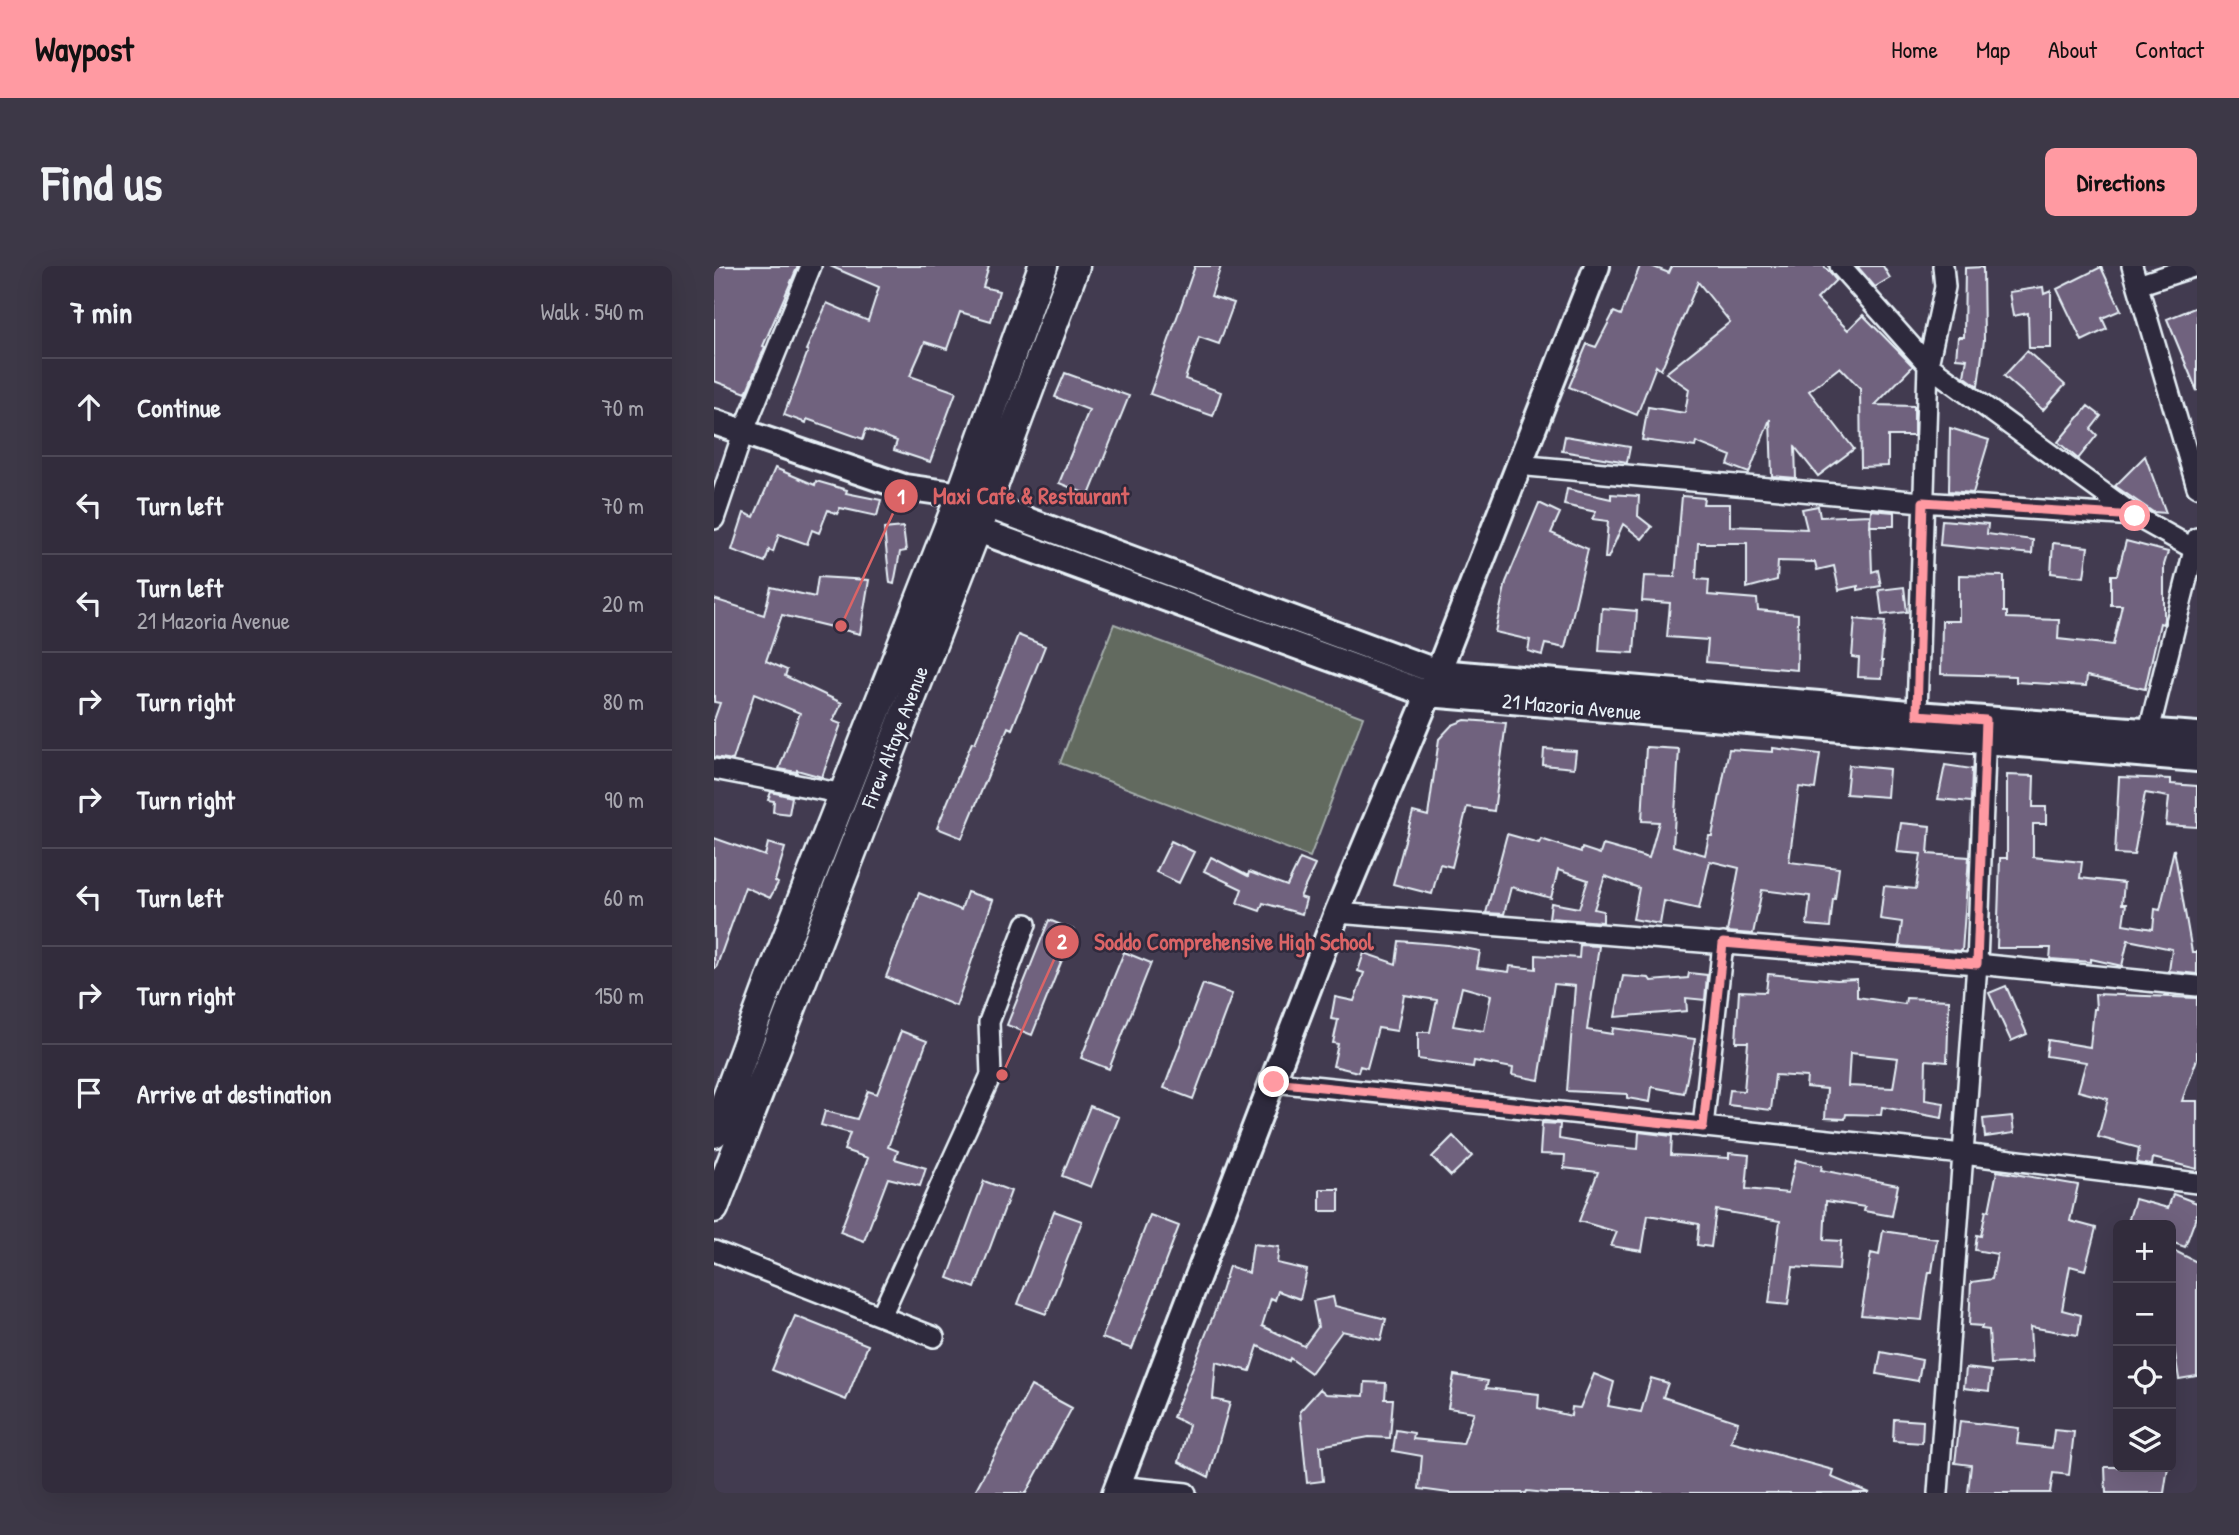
<!DOCTYPE html>
<html lang="en">
<head>
<meta charset="utf-8">
<style>
	:root { --surface:#322c3c; --page:#3d3847; --text:#f1f3f6; --muted:#a8a7af; --line:#4d4856; --accent:#ff9aa2 }
	body { margin:0; font-family:"Patrick Hand",sans-serif; background:var(--page); color:var(--text) }
	.controls { position:absolute; right:21px; bottom:21px; display:grid; overflow:hidden; border-radius:10px; box-shadow:0 7px 28px #0002 }
	.controls button { width:63px; height:63px; display:grid; place-items:center; padding:0; border:0; border-bottom:2px solid var(--line); background:var(--surface); color:var(--text); font:35px sans-serif }
	.stop { position:absolute; width:21px; height:21px; margin:-16px; border:5px solid #ff9aa2; border-radius:50%; background:#fff }
	.stop.end { background:#ff9aa2; border-color:#fff; box-shadow:0 2px 7px #0008 }
	.list { margin:0; padding:0; list-style:none }
	h2 { display:flex; justify-content:space-between; align-items:center; height:91px; margin:0; padding:0 28px; font-size:30px }
	h2 small { font-size:23px; font-weight:400; color:var(--muted) }
	.list li { display:grid; grid-template-columns:46px 1fr auto; gap:21px; align-items:center; box-sizing:border-box; height:98px; padding:0 28px; border-top:2px solid var(--line) }
	.list b { display:block; font-size:26px; white-space:nowrap }
	.list p { margin:0; font-size:23px; white-space:nowrap; color:var(--muted) }
	.list em { font-size:23px; font-style:normal; color:var(--muted) }
	.icon { flex:none; width:38px; height:38px; fill:none; stroke:currentColor; stroke-width:2; stroke-linecap:round; stroke-linejoin:round }
	.map { position:relative; flex:none; width:1483px; height:1227px; overflow:hidden; border-radius:10px }
	header { display:flex; align-items:center; gap:42px; box-sizing:border-box; height:98px; padding:0 35px; background:var(--accent); color:#111 }
	header strong { font-size:33px }
	nav { display:flex; gap:38px; margin-inline-start:auto; font-size:24px }
	.intro { display:flex; align-items:center; justify-content:space-between; box-sizing:border-box; height:168px; padding:0 42px }
	h1 { margin:0; font-size:49px }
	.button { padding:18px 32px; border-radius:10px; background:var(--accent); color:#111; font-size:24px; font-weight:700 }
	main { display:flex; gap:42px; padding:0 42px }
	aside { flex:1; background:var(--surface); border-radius:10px; box-shadow:0 7px 28px #0002 }
	.map>svg:first-child { display:block }
	.green { fill:#626b5f; stroke:#a5aeac; stroke-width:2 }
	.building { fill:#70627e; stroke:#e8f1f8; stroke-width:2; fill-rule:evenodd }
	.lines { fill:none; stroke-linecap:round; stroke-linejoin:round }
	.minor-casing { stroke:#e8f1f8; stroke-width:24 }
	.major-casing { stroke:#e8f1f8; stroke-width:30 }
	.highway-casing { stroke:#e8f1f8; stroke-width:33 }
	.minor { stroke:#2f2a3d; stroke-width:19 }
	.major { stroke:#2f2a3d; stroke-width:24 }
	.highway { stroke:#2f2a3d; stroke-width:28 }
	.route { stroke:#ff9aa2; stroke-width:9 }
	.labels { text-anchor:middle; stroke-width:5; stroke-linejoin:round; paint-order:stroke }
	.street-label { font-size:21px; fill:#e8f1f8; stroke:#2f2a3d }
	.leader { fill:none; stroke:#db6466; stroke-width:2.5 }
	.callout-dot { fill:#db6466; stroke:#2f2a3d; stroke-width:2.5 }
	.mark-label { font-size:21px; text-anchor:middle; font-weight:bold; fill:#fff }
	.callout-label { font-size:23px; text-anchor:middle; font-weight:bold; fill:#db6466; stroke:#2f2a3d; stroke-width:5; stroke-linejoin:round; paint-order:stroke }
</style>
</head>
<body>
<header>
<strong>Waypost</strong>
<nav><a>Home</a><a>Map</a><a>About</a><a>Contact</a></nav>
</header>
<div class="intro"><h1>Find us</h1><a class="button">Directions</a></div>
<main>
<aside>
<h2>7 min<small>Walk · 540 m</small></h2>
<ul class="list">
<li><svg class="icon" aria-label="ahead" viewBox="0 0 24 24"><path d="M12 20V5M6 11l6-6 6 6"/></svg><div><b>Continue</b></div><em>70 m</em></li>
<li><svg class="icon" aria-label="left" viewBox="0 0 24 24"><path d="M17 20v-9H6M10 6l-5 5 5 5"/></svg><div><b>Turn left</b></div><em>70 m</em></li>
<li><svg class="icon" aria-label="left" viewBox="0 0 24 24"><path d="M17 20v-9H6M10 6l-5 5 5 5"/></svg><div><b>Turn left</b><p>21 Mazoria Avenue</p></div><em>20 m</em></li>
<li><svg class="icon" aria-label="right" viewBox="0 0 24 24"><path d="M7 20v-9h11M14 6l5 5-5 5"/></svg><div><b>Turn right</b></div><em>80 m</em></li>
<li><svg class="icon" aria-label="right" viewBox="0 0 24 24"><path d="M7 20v-9h11M14 6l5 5-5 5"/></svg><div><b>Turn right</b></div><em>90 m</em></li>
<li><svg class="icon" aria-label="left" viewBox="0 0 24 24"><path d="M17 20v-9H6M10 6l-5 5 5 5"/></svg><div><b>Turn left</b></div><em>60 m</em></li>
<li><svg class="icon" aria-label="right" viewBox="0 0 24 24"><path d="M7 20v-9h11M14 6l5 5-5 5"/></svg><div><b>Turn right</b></div><em>150 m</em></li>
<li><svg class="icon" aria-label="arrive" viewBox="0 0 24 24"><path d="M6 21V4h12l-3 4 3 4H6"/></svg><div><b>Arrive at destination</b></div></li>
</ul>
</aside>
<div class="map">
<svg width="1483" height="1227" viewBox="0 0 1483 1227">
	<rect width="100%" height="100%" fill="#423b50"/>
	<filter id="ink" filterUnits="userSpaceOnUse"><feTurbulence type="fractalNoise" baseFrequency=".0143" numOctaves="2"/><feDisplacementMap in="SourceGraphic" scale="14" xChannelSelector="R" yChannelSelector="G"/><feConvolveMatrix kernelMatrix="1 2 1 2 8 2 1 2 1" color-interpolation-filters="sRGB"/></filter>
	<g filter="url(#ink)">
		<path class="green" d="M 400,358 L 649,451 L 596,591 L 346,497 Z"/>
		<path class="building" d="M 0,0 L 84,0 L 49,80 L 51,81 L 32,127 L 0,115 Z
			M 116,0 L 275,0 L 269,21 L 285,25 L 277,55 L 246,46 L 233,83 L 211,76 L 196,110 L 242,126 L 216,196 L 180,184 L 183,175 L 152,163 L 149,173 L 93,153 L 92,157 L 70,149 L 94,85 L 92,84 L 113,37 L 154,55 L 165,21 Z
			M 481,0 L 507,0 L 497,30 L 520,37 L 505,78 L 485,71 L 471,113 L 507,126 L 499,150 L 436,128 Z
			M 926,0 L 937,0 L 955,7 L 958,0 L 1110,0 L 1122,14 L 1103,33 L 1134,64 L 1149,49 L 1199,100 L 1161,139 L 1200,140 L 1200,170 L 1174,170 L 1174,200 L 1147,201 L 1146,122 L 1126,101 L 1095,125 L 1140,183 L 1104,210 L 1081,181 L 1082,212 L 1058,210 L 1056,153 L 1035,207 L 1014,199 L 1017,190 L 982,176 L 981,181 L 928,174 L 934,141 L 971,147 L 975,123 L 952,107 L 1016,56 L 984,16 L 947,104 L 942,100 L 923,149 L 855,121 L 873,78 L 882,81 L 900,46 L 907,49 Z
			M 1143,0 L 1169,0 L 1176,12 L 1161,21 Z
			M 1269,1 L 1270,74 L 1264,120 L 1250,110 L 1253,93 L 1242,92 L 1244,71 L 1250,71 L 1251,2 Z
			M 1387,1 L 1407,44 L 1388,52 L 1393,63 L 1368,75 L 1343,23 Z
			M 1329,21 L 1330,28 L 1337,25 L 1337,82 L 1315,82 L 1314,47 L 1299,50 L 1295,26 Z
			M 1483,41 L 1483,125 L 1453,53 Z
			M 1313,85 L 1351,119 L 1329,144 L 1290,110 Z
			M 351,107 L 415,130 L 375,229 L 345,217 L 375,144 L 341,131 Z
			M 1374,140 L 1387,150 L 1377,163 L 1383,169 L 1364,193 L 1344,176 Z
			M 1236,162 L 1275,174 L 1259,227 L 1235,225 Z
			M 851,170 L 916,181 L 913,196 L 848,185 Z
			M 1431,190 L 1452,247 L 1439,246 L 1401,220 Z
			M 61,202 L 101,219 L 102,215 L 133,224 L 132,227 L 167,234 L 163,250 L 126,242 L 123,248 L 114,244 L 105,267 L 98,264 L 93,278 L 65,268 L 59,286 L 55,284 L 51,296 L 18,284 L 30,247 L 40,251 Z
			M 853,223 L 897,233 L 897,228 L 925,230 L 924,250 L 938,261 L 928,273 L 909,258 L 894,292 L 891,292 L 894,255 L 878,253 L 882,246 L 850,239 Z
			M 968,230 L 990,232 L 989,238 L 1016,238 L 1016,260 L 1093,263 L 1088,243 L 1104,240 L 1106,251 L 1156,249 L 1158,306 L 1164,304 L 1167,320 L 1144,324 L 1144,320 L 1125,324 L 1120,300 L 1103,304 L 1101,296 L 1064,295 L 1063,314 L 1033,322 L 1033,277 L 984,277 L 982,313 L 995,314 L 994,329 L 1043,333 L 1044,344 L 1084,348 L 1083,404 L 992,396 L 994,374 L 953,371 L 956,337 L 928,335 L 930,310 L 961,311 Z
			M 825,237 L 846,247 L 837,267 L 874,283 L 851,382 L 831,378 L 828,389 L 814,385 L 816,374 L 781,366 L 792,316 Z
			M 1157,244 L 1180,246 L 1180,260 L 1156,260 Z
			M 1228,254 L 1274,258 L 1273,268 L 1319,274 L 1318,288 L 1226,279 Z
			M 189,261 L 192,285 L 186,286 L 180,318 L 176,317 L 170,263 Z
			M 1412,275 L 1454,286 L 1450,299 L 1450,353 L 1449,358 L 1446,357 L 1431,423 L 1373,410 L 1372,420 L 1302,416 L 1302,410 L 1227,408 L 1228,355 L 1245,355 L 1245,309 L 1290,310 L 1290,346 L 1293,346 L 1293,352 L 1345,354 L 1344,373 L 1399,379 L 1408,339 L 1397,339 L 1397,309 L 1403,309 Z
			M 1339,277 L 1374,281 L 1370,311 L 1337,307 Z
			M 104,311 L 155,314 L 146,368 L 68,349 L 52,395 L 73,404 L 71,410 L 128,437 L 119,455 L 127,458 L 108,511 L 83,504 L 83,506 L 65,503 L 86,447 L 40,428 L 19,494 L 0,491 L 0,454 L 6,437 L 0,436 L 0,333 L 50,349 L 57,321 L 101,331 Z
			M 1190,321 L 1193,346 L 1168,349 L 1165,324 Z
			M 888,342 L 923,345 L 920,387 L 885,385 Z
			M 1141,353 L 1171,356 L 1167,395 L 1169,395 L 1168,412 L 1144,411 L 1145,392 L 1138,391 Z
			M 304,369 L 331,380 L 298,463 L 294,461 L 248,572 L 223,562 L 258,476 L 261,477 Z
			M 751,454 L 792,457 L 780,545 L 753,541 L 738,601 L 726,598 L 718,628 L 679,618 L 699,546 L 714,550 L 725,473 L 738,459 Z
			M 932,481 L 965,483 L 959,580 L 991,589 L 995,570 L 998,570 L 1015,483 L 1059,486 L 1059,482 L 1106,488 L 1101,523 L 1085,521 L 1075,596 L 1125,602 L 1121,633 L 1119,633 L 1116,661 L 1093,659 L 1096,630 L 1048,624 L 1039,668 L 1013,666 L 1025,602 L 996,595 L 985,643 L 950,635 L 946,658 L 919,653 L 925,622 L 891,610 L 880,643 L 889,645 L 889,656 L 835,652 L 837,637 L 865,642 L 874,614 L 844,604 L 837,632 L 797,621 L 790,648 L 772,647 L 793,568 L 825,577 L 827,573 L 867,586 L 868,582 L 886,588 L 889,579 L 935,592 L 945,556 L 928,555 Z
			M 830,483 L 862,485 L 860,502 L 829,499 Z
			M 1135,499 L 1175,503 L 1173,531 L 1132,528 Z
			M 1231,499 L 1258,503 L 1257,536 L 1224,533 Z
			M 1293,509 L 1320,510 L 1319,541 L 1332,541 L 1332,558 L 1319,558 L 1319,591 L 1368,596 L 1366,612 L 1410,617 L 1408,638 L 1412,638 L 1409,658 L 1439,663 L 1441,643 L 1446,644 L 1460,583 L 1478,686 L 1483,686 L 1483,708 L 1455,705 L 1458,683 L 1414,674 L 1408,700 L 1377,693 L 1377,696 L 1336,693 L 1337,682 L 1283,682 L 1286,592 L 1293,592 Z
			M 1405,511 L 1457,513 L 1457,518 L 1483,520 L 1483,561 L 1452,559 L 1455,531 L 1431,527 L 1420,589 L 1401,588 Z
			M 57,526 L 78,531 L 75,548 L 59,546 L 60,535 L 54,534 Z
			M 1187,557 L 1216,560 L 1214,588 L 1255,591 L 1248,685 L 1185,680 L 1188,656 L 1166,653 L 1170,620 L 1202,623 L 1207,588 L 1183,586 Z
			M 0,572 L 51,590 L 54,577 L 71,582 L 61,615 L 64,617 L 56,632 L 31,621 L 2,702 L 0,702 Z
			M 457,575 L 480,586 L 465,617 L 442,606 Z
			M 497,591 L 534,610 L 535,606 L 573,620 L 586,593 L 601,599 L 586,631 L 592,633 L 588,648 L 549,637 L 546,645 L 523,637 L 528,623 L 490,605 Z
			M 253,626 L 279,634 L 242,740 L 172,711 L 205,627 L 247,644 Z
			M 335,654 L 360,664 L 318,769 L 293,759 Z
			M 685,675 L 734,679 L 766,685 L 763,702 L 795,706 L 796,700 L 822,703 L 822,689 L 865,692 L 866,679 L 885,680 L 873,764 L 898,768 L 899,762 L 981,773 L 970,827 L 938,821 L 936,836 L 913,832 L 913,828 L 853,825 L 861,720 L 840,718 L 825,814 L 798,809 L 799,802 L 760,795 L 759,801 L 704,793 L 704,766 L 716,766 L 723,734 L 690,729 L 683,765 L 664,762 L 653,802 L 646,800 L 644,806 L 619,800 L 624,778 L 619,777 L 624,754 L 617,753 L 621,731 L 640,735 L 650,707 L 644,705 L 650,687 L 682,698 ZM 748,721 L 777,729 L 770,765 L 739,760 Z
			M 410,686 L 437,697 L 395,803 L 367,792 Z
			M 975,707 L 993,709 L 991,734 L 972,732 L 973,745 L 901,751 L 909,710 L 935,712 L 937,715 L 974,712 Z
			M 1054,708 L 1123,714 L 1143,713 L 1143,731 L 1191,738 L 1192,732 L 1235,734 L 1233,796 L 1212,794 L 1211,834 L 1230,837 L 1228,852 L 1168,841 L 1167,849 L 1132,848 L 1131,853 L 1111,852 L 1113,823 L 1092,821 L 1093,811 L 1061,809 L 1057,844 L 1014,839 L 1016,824 L 1030,825 L 1034,776 L 1022,776 L 1025,725 L 1052,726 ZM 1136,787 L 1184,792 L 1179,822 L 1134,820 Z
			M 489,718 L 518,728 L 479,833 L 450,822 Z
			M 1292,720 L 1313,768 L 1297,775 L 1275,727 Z
			M 1381,728 L 1483,732 L 1483,793 L 1468,835 L 1483,835 L 1483,903 L 1439,892 L 1438,899 L 1423,897 L 1425,882 L 1384,871 L 1394,833 L 1364,825 L 1372,796 L 1332,790 L 1334,774 L 1376,781 L 1380,743 L 1382,743 Z
			M 187,765 L 213,775 L 174,881 L 184,885 L 181,893 L 212,902 L 206,920 L 174,912 L 150,975 L 126,966 L 154,892 L 130,884 L 136,867 L 107,859 L 111,845 L 143,853 L 154,825 L 163,828 Z
			M 376,840 L 405,851 L 377,921 L 348,910 Z
			M 1298,850 L 1300,867 L 1271,871 L 1269,853 Z
			M 828,857 L 846,858 L 845,873 L 881,879 L 924,883 L 925,866 L 958,870 L 957,889 L 1015,892 L 1015,887 L 1035,889 L 1032,923 L 1074,927 L 1082,894 L 1108,900 L 1107,904 L 1184,919 L 1178,950 L 1150,945 L 1151,941 L 1112,935 L 1110,974 L 1127,975 L 1125,1004 L 1079,1001 L 1074,1039 L 1055,1037 L 1066,955 L 1002,944 L 997,981 L 983,979 L 985,958 L 934,949 L 928,985 L 897,980 L 903,966 L 865,955 L 884,906 L 850,902 L 851,889 L 826,888 Z
			M 739,870 L 758,890 L 737,910 L 718,891 Z
			M 1283,905 L 1364,919 L 1356,955 L 1382,962 L 1371,1004 L 1356,1000 L 1348,1044 L 1367,1049 L 1364,1069 L 1316,1061 L 1318,1096 L 1277,1098 L 1275,1064 L 1267,1063 L 1268,1060 L 1255,1059 L 1257,1016 L 1278,1013 L 1283,988 L 1261,984 L 1263,969 L 1267,970 L 1272,944 L 1275,945 Z
			M 270,915 L 297,925 L 261,1022 L 234,1012 Z
			M 606,923 L 625,923 L 625,945 L 606,945 Z
			M 1459,928 L 1483,937 L 1483,948 L 1471,981 L 1457,976 L 1457,959 L 1413,959 L 1421,933 L 1454,942 Z
			M 340,945 L 368,955 L 332,1048 L 304,1038 Z
			M 436,949 L 465,960 L 418,1083 L 388,1072 Z
			M 1169,965 L 1223,973 L 1218,1006 L 1215,1006 L 1212,1024 L 1208,1054 L 1147,1049 L 1157,987 L 1165,989 Z
			M 539,978 L 565,981 L 563,997 L 593,1004 L 586,1033 L 564,1025 L 561,1034 L 557,1032 L 548,1060 L 590,1080 L 604,1061 L 599,1035 L 619,1031 L 621,1040 L 672,1053 L 667,1074 L 628,1065 L 597,1107 L 576,1092 L 575,1095 L 544,1080 L 536,1105 L 502,1096 L 499,1133 L 516,1137 L 495,1211 L 465,1196 L 475,1159 L 459,1151 L 501,1045 L 515,1000 L 535,1007 Z
			M 1461,985 L 1483,996 L 1483,1110 L 1465,1113 L 1457,1062 L 1457,994 Z
			M 81,1050 L 154,1079 L 132,1134 L 58,1104 Z
			M 1167,1086 L 1208,1094 L 1204,1115 L 1163,1108 Z
			M 1252,1102 L 1277,1105 L 1275,1125 L 1250,1122 Z
			M 880,1108 L 900,1116 L 894,1140 L 927,1146 L 937,1112 L 954,1117 L 949,1131 L 1024,1156 L 1017,1176 L 1119,1204 L 1117,1211 L 1156,1227 L 832,1227 L 813,1225 L 812,1227 L 735,1227 L 705,1223 L 708,1190 L 679,1185 L 682,1164 L 700,1167 L 699,1173 L 749,1178 L 760,1146 L 734,1142 L 740,1109 L 774,1115 L 772,1122 L 825,1128 L 824,1142 L 857,1150 L 858,1141 L 866,1142 Z
			M 651,1116 L 672,1117 L 671,1133 L 679,1133 L 676,1172 L 655,1171 L 606,1180 L 609,1215 L 593,1217 L 586,1145 L 606,1123 L 612,1128 L 650,1130 Z
			M 317,1120 L 358,1142 L 312,1227 L 260,1227 Z
			M 1180,1153 L 1209,1155 L 1208,1177 L 1179,1175 Z
			M 1246,1155 L 1305,1162 L 1303,1178 L 1338,1182 L 1340,1164 L 1360,1166 L 1355,1209 L 1339,1207 L 1336,1227 L 1254,1227 L 1257,1199 L 1241,1197 Z
			M 1391,1201 L 1454,1201 L 1450,1227 L 1392,1227 Z"/>
		<g class="lines">
			<defs>
				<path id="minor" d="M 1126,0 L 1214,99 L 1421,250 L 1480,283
					M 1418,0 L 1483,221
					M 1424,19 L 1482,0
					M 803,199 L 1208,236 L 1421,250
					M 0,253 L 29,167 L 97,0
					M 1203,448 L 1214,99 L 1231,21 L 1229,0
					M 1435,465 L 1483,272
					M 0,503 L 130,528
					M 623,647 L 1263,698 L 1483,720
					M 560,816 L 1249,888 L 1483,917
					M 989,861 L 1009,677
					M 0,985 L 220,1071
					M 167,1050 L 277,809 L 275,756 L 312,658
					M 403,1220 L 472,1227
					M 1224,1227 L 1263,698 L 1272,462"/>
				<path id="major" d="M 0,156 L 190,221 L 247,229
					M 272,239 L 724,406 L 1105,438 L 1203,448 L 1483,469
					M 261,263 L 714,428 L 1483,493
					M 401,1227 L 623,647 L 724,406 L 883,0"/>
				<path id="highway" d="M 0,867 L 58,710 L 247,229 L 329,0
					M 0,942 L 272,239 L 361,0"/>
			</defs>
			<use href="#minor" class="minor-casing"/>
			<use href="#major" class="major-casing"/>
			<use href="#highway" class="highway-casing"/>
			<use href="#minor" class="minor"/>
			<use href="#major" class="major"/>
			<use href="#highway" class="highway"/>
		</g>
	</g>
	<g class="lines" filter="url(#ink)">
		<path class="route" d="M 560,816 L 989,861 L 1009,677 L 1263,698 L 1272,454 L 1203,449 L 1209,236 L 1421,250"/>
	</g>
	<g class="labels">
		<g class="street-label">
			<text transform="translate(858 441) rotate(5)" y="7">21 Mazoria Avenue</text>
			<text transform="translate(181 471) rotate(-69)" y="7">Firew Altaye Avenue</text>
		</g>
	</g>
	<path class="leader" d="M127 360L187 230M288 809L348 676"/>
	<g class="callout-dot">
		<circle cx="127" cy="360" r="7"/>
		<circle cx="288" cy="809" r="7"/>
		<circle cx="187" cy="230" r="18"/>
		<circle cx="348" cy="676" r="18"/>
	</g>
	<g class="mark-label">
		<text x="187" y="238">1</text>
		<text x="348" y="683">2</text>
	</g>
	<g class="callout-label">
		<text x="317" y="238">Maxi Cafe &amp; Restaurant</text>
		<text x="520" y="684">Soddo Comprehensive High School</text>
	</g>
</svg>
<div class="controls">
<button>+</button>
<button>−</button>
<button><svg class="icon" aria-label="locate" viewBox="0 0 24 24"><circle cx="12" cy="12" r="6"/><path d="M12 2v4M12 18v4M2 12h4M18 12h4"/></svg></button>
<button><svg class="icon" aria-label="layers" viewBox="0 0 24 24"><path d="M12 4l9 5-9 5-9-5zM3 14l9 5 9-5"/></svg></button>
</div>
<div class="stop" style="left:1421px;top:250px"></div>
<div class="stop end" style="left:560px;top:816px"></div>
</div>
</main>
</body>
</html>
